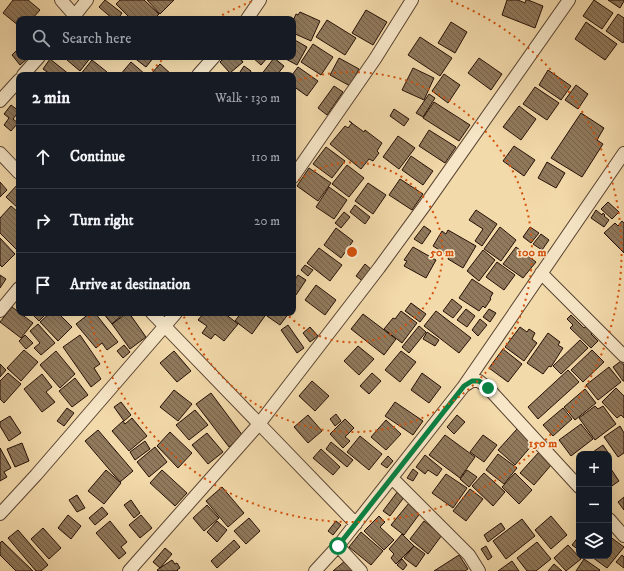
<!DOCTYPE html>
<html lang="en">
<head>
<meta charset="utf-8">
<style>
	:root { --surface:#171b24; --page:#20242c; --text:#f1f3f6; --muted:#9ea1a6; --line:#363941 }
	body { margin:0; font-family:"IM FELL DW Pica",serif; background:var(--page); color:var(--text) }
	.controls { position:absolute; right:12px; bottom:12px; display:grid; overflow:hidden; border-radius:8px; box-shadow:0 4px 16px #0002 }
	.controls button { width:36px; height:36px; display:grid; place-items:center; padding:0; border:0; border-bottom:1px solid var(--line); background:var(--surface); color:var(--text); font:20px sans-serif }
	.stop { position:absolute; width:12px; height:12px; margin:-9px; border:3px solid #0b8043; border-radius:50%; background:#fff }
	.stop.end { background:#0b8043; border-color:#fff; box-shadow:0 1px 4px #0008 }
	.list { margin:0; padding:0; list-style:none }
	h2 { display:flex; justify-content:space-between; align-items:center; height:52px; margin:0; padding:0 16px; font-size:17px }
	h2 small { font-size:13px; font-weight:400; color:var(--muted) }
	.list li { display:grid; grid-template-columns:26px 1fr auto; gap:12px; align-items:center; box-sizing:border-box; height:64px; padding:0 16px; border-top:1px solid var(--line) }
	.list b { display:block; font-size:15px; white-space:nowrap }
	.list em { font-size:13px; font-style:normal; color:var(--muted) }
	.icon { flex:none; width:22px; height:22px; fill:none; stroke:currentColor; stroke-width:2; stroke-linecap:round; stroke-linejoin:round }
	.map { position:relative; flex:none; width:624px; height:571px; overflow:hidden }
	.search { position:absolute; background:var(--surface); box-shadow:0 4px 16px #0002; left:16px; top:16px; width:280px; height:44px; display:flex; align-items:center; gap:10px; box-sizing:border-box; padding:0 14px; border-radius:8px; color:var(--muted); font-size:15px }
	.panel { position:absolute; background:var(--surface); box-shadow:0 4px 16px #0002; left:16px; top:72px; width:280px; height:244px; border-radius:8px }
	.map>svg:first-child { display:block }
	.building { fill:url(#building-back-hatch); stroke:#251007 }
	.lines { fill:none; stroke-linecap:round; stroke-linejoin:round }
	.street-casing { stroke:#584230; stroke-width:14 }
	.street { stroke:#f7e7c8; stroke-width:12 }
	.route { stroke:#0b8043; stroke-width:5 }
	.ring { fill:none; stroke:#d4520c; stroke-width:2; stroke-dasharray:2 4 }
	.centre { fill:#d4520c; stroke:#f7e7c8; stroke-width:2 }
	.ring-label { font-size:12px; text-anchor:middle; font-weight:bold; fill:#d4520c; stroke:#f7e7c8; stroke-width:3; stroke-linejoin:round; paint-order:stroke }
</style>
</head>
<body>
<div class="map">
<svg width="624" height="571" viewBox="0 0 624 571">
	<defs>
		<pattern id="building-back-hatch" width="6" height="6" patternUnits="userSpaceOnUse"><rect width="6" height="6" fill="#90795c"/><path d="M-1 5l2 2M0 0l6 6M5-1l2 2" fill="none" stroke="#75624a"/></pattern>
	</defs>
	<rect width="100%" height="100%" fill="#f3daab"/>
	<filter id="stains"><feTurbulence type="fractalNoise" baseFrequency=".005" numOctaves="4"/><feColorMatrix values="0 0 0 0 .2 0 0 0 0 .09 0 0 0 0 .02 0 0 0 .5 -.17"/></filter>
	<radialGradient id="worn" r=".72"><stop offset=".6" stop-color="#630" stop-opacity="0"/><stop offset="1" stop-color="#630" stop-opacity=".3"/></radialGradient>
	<path class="building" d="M 13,0 L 28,0 L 40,10 L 32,19 L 19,19 L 19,26 L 3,13 Z
		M 105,0 L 122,13 L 118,19 L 113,19 L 99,7 Z
		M 120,0 L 144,0 L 159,14 L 154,19 L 131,19 L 116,4 Z
		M 147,0 L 174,0 L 160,14 Z
		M 507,0 L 518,0 L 525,3 L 526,0 L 528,0 L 543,6 L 535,28 L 502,15 Z
		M 594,0 L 613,13 L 602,29 L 583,16 Z
		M 608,0 L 624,0 L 624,1 L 620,8 Z
		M 366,10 L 387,22 L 373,45 L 352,33 Z
		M 300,12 L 320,21 L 311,41 L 293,33 L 293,21 L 296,14 L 298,15 Z
		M 618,14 L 624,18 L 624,41 L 623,43 L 606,31 Z
		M 327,20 L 356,38 L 345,55 L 316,37 Z
		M 451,22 L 467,32 L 455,53 L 438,43 Z
		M 586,22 L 617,44 L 605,60 L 575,39 Z
		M 420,37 L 452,58 L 440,76 L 408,55 Z
		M 293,39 L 307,47 L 297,65 L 282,57 L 293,57 Z
		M 313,44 L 333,57 L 321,75 L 301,62 Z
		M 19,48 L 19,57 L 29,57 L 20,65 L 12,55 Z
		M 70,57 L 91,57 L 80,71 L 67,60 Z
		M 133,57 L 154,57 L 146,67 Z
		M 225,57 L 239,57 L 243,62 L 230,73 L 220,62 Z
		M 252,57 L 268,57 L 261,65 Z
		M 274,58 L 284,66 L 277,75 L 261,75 Z
		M 339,58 L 359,69 L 350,86 L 330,75 Z
		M 479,58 L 502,74 L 491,90 L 468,73 Z
		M 50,59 L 70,75 L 51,75 L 43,69 Z
		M 92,60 L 107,72 L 105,75 L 80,75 Z
		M 131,62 L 146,75 L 120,75 Z
		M 160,64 L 172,75 L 150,75 Z
		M 244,66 L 251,71 L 249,75 L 245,75 L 240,72 Z
		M 298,67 L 318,81 L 307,96 L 293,86 L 292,75 Z
		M 413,68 L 434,78 L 424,100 L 402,90 Z
		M 548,70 L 571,86 L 561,100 L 539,85 Z
		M 444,74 L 460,85 L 448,103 L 432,91 Z
		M 576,85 L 588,94 L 578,109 L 565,100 Z
		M 334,86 L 343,92 L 327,115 L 318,108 Z
		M 535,87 L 559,103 L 547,120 L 523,104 Z
		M 429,94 L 435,98 L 423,117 L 416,113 Z
		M 434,102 L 470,125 L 459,141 L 423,118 Z
		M 11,105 L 19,111 L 13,119 L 18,123 L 11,131 L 4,125 L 9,118 L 4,114 Z
		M 519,106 L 536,119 L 521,140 L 503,127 Z
		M 394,109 L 409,119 L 404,126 L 390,116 Z
		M 581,113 L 604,128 L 597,140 L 603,144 L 582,177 L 551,158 Z
		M 349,121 L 364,132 L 365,130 L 382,143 L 377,151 L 379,153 L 373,161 L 369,159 L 361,169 L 330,144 L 345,126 L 348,128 L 352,123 Z
		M 429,130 L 456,147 L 445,163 L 419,146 Z
		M 398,136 L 415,148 L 399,169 L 383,157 Z
		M 514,146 L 535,160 L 524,176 L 503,161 Z
		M 326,147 L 345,161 L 332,178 L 313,164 Z
		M 411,156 L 433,171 L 423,185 L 402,170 Z
		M 547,162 L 565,173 L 556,188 L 538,178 Z
		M 347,165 L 364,178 L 349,197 L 332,184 Z
		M 309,168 L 331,183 L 318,201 L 297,186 Z
		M 400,179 L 423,194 L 412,210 L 389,195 Z
		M 0,182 L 7,190 L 0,197 Z
		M 19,183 L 19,209 L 6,197 Z
		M 368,183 L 386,195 L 373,214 L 355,201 Z
		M 329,187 L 347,200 L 334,219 L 316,207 Z
		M 608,202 L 619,212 L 612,219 L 601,209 Z
		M 355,205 L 370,217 L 365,224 L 350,212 Z
		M 11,206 L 19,213 L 19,248 L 17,250 L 0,233 L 0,218 Z
		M 476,210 L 497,224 L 482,246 L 475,241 L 483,229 L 469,220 Z
		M 596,210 L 602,215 L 603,213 L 605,215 L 604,216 L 609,220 L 604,227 L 591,218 Z
		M 344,212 L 350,217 L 341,228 L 335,223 Z
		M 622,221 L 624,223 L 624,253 L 604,233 L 615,223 L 618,226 Z
		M 424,226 L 431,231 L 422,244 L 414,239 Z
		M 500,227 L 516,240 L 501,261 L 484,249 Z
		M 530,227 L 539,233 L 531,243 L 523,237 Z
		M 336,228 L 353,241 L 341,258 L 324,245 Z
		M 448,230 L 476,246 L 463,268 L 448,259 L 449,256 L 433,246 L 442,231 L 446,234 Z
		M 541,234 L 549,240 L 542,250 L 533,244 Z
		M 0,238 L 15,254 L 2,267 L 0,265 Z
		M 413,247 L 436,260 L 426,278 L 404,266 L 407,261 L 404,260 Z
		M 516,247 L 536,262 L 523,278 L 503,264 Z
		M 319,248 L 342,265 L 330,281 L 307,263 Z
		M 483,250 L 495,260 L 479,281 L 467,271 Z
		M 497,262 L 515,275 L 504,290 L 486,277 Z
		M 365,264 L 373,271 L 364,282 L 356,276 Z
		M 305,265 L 313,270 L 308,276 L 301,270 Z
		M 0,275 L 6,279 L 0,288 Z
		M 298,275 L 306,280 L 296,295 L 293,294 L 293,282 Z
		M 472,279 L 493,293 L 490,298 L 491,299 L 485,308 L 483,306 L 479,311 L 459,298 Z
		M 316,285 L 336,300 L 325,315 L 305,300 Z
		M 452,299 L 462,307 L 453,318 L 443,311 Z
		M 411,303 L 426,314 L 420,322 L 405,311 Z
		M 12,307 L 33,323 L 21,338 L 0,322 Z
		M 466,309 L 475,316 L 467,327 L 457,320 Z
		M 489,309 L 496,313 L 490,322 L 483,317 Z
		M 401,311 L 417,323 L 402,343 L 384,329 L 393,318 L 395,319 Z
		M 436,311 L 471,338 L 459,353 L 424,326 Z
		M 31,313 L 47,313 L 39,321 Z
		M 50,313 L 58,313 L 72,327 L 58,341 L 40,322 Z
		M 90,313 L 95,313 L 118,342 L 107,350 L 102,343 L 96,348 L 76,324 Z
		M 103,313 L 124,313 L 112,324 Z
		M 127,313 L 129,313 L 146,337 L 130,349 L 112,324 Z
		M 204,313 L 224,313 L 238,324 L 224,341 L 215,334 L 211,339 L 202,333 L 207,326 L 198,320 Z
		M 241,313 L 267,313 L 252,334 L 235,321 Z
		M 269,313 L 289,313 L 280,325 L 267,316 Z
		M 363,314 L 396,339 L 384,355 L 351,329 Z
		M 571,315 L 584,328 L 587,326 L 593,332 L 591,334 L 598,341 L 591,348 L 570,328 L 573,325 L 567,319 Z
		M 480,319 L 487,325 L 478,336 L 472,330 Z
		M 38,324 L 55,343 L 41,355 L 34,348 L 40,343 L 30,331 Z
		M 288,325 L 304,348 L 297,353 L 281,330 Z
		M 419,326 L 426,332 L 409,353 L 402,347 Z
		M 310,327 L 318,336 L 310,342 L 303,333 Z
		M 520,327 L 527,332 L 529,329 L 535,333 L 532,339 L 537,343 L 524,361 L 505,347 Z
		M 427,332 L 439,340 L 435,346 L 423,339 Z
		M 548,333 L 560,342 L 558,345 L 563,348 L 551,367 L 549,366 L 543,374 L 527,363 Z
		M 25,335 L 33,343 L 26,349 L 19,341 Z
		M 80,335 L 100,364 L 94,368 L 101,379 L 91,387 L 63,347 Z
		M 580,340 L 588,348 L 561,374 L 553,366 Z
		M 124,345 L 130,352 L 123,358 L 117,351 Z
		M 358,346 L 374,359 L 359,375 L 344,361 Z
		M 503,349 L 522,364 L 508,382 L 489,368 Z
		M 24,350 L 38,362 L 21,381 L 7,368 Z
		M 592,350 L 604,362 L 583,382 L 571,370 Z
		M 56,351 L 75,374 L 60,388 L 40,365 Z
		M 174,351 L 191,371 L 177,382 L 160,363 Z
		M 401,351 L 416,362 L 400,382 L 385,370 Z
		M 621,361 L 624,365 L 624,381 L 623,381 L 613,367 Z
		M 0,364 L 6,370 L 0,377 Z
		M 609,367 L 621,382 L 598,400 L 586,385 Z
		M 568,370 L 579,382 L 538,419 L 528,407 Z
		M 8,373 L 21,384 L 4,403 L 0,399 L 0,381 Z
		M 372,373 L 381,381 L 369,394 L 360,386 Z
		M 422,373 L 441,387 L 429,403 L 411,390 Z
		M 42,374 L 52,387 L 46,392 L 55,402 L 42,412 L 24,389 Z
		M 75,378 L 88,395 L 72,407 L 59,391 Z
		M 312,381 L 329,396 L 315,411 L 299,396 Z
		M 616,388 L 624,396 L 624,418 L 621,415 L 617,418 L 602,402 Z
		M 585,389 L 596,403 L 575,420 L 564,407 Z
		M 174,390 L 192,404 L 178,421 L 160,407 Z
		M 211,393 L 243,436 L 229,447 L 196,404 Z
		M 121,402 L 131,415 L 124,421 L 114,407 Z
		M 395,402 L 423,421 L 413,435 L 385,416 Z
		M 595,406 L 598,409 L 603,406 L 616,424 L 595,440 L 579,418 Z
		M 67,408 L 74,413 L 64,426 L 57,421 Z
		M 563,408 L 572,419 L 553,436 L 543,425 Z
		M 195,410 L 208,425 L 189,440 L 176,425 Z
		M 336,414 L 341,421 L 335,426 L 330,419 Z
		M 308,415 L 322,431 L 308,443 L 294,427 Z
		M 457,415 L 465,422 L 454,434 L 447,427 Z
		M 10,416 L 21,433 L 9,441 L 0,426 L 0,422 Z
		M 132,418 L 147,436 L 129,451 L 112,431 L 123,421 L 125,424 Z
		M 345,419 L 354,428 L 345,437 L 350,441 L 343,448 L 330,434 Z
		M 386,420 L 401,434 L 386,450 L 371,437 Z
		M 581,424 L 593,439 L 571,456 L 559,440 Z
		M 620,426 L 624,433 L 624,453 L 618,457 L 604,437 Z
		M 517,429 L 533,444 L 515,465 L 498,450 Z
		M 98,430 L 133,471 L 120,482 L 85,441 Z
		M 170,432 L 192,453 L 178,468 L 157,446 Z
		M 207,433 L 223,452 L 208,464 L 192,445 Z
		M 445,435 L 475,457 L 460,478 L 429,455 Z
		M 483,435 L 497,445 L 484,462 L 470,452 Z
		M 360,436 L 382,454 L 369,470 L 347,452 Z
		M 145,441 L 150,449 L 135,460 L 130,452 Z
		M 331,442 L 353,460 L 347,467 L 326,449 Z
		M 22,443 L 29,461 L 15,467 L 7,449 Z
		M 603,445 L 609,454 L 590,454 Z
		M 155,447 L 167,462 L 149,477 L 137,462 Z
		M 0,448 L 11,468 L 4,472 L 7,477 L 0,481 Z
		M 321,449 L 340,467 L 333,475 L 313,458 Z
		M 539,452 L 552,464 L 534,485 L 520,473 Z
		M 498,454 L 517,468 L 504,484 L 486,470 Z
		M 425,455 L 442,469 L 437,476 L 428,470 L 425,474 L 416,467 Z
		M 388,456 L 393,461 L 387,468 L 381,464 Z
		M 609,466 L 619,481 L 609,488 Z
		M 413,469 L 418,473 L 413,481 L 407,478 Z
		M 106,470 L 121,483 L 104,504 L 88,491 Z
		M 162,470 L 187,493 L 175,506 L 150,483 Z
		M 467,470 L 477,477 L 469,487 L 460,479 Z
		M 484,473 L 505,492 L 493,506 L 472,486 Z
		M 515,473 L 532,490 L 519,504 L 502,487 Z
		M 446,474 L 467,488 L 453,508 L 432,493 Z
		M 222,487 L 244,513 L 228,527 L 206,501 Z
		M 470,489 L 483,499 L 466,521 L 453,511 Z
		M 398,491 L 405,496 L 390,516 L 383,511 Z
		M 77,495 L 85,508 L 77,512 L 69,500 Z
		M 624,497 L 624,510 L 618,502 Z
		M 131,500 L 140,513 L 134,518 L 124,505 Z
		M 409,503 L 421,512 L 404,535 L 391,525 Z
		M 207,505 L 219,518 L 204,531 L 193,518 Z
		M 102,507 L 108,514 L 95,525 L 89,518 Z
		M 68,515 L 81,526 L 71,539 L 58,528 Z
		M 141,515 L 152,528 L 140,538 L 129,525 Z
		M 379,516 L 385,522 L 380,527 L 394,540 L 384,550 L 364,531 Z
		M 551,516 L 567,535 L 551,549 L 535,530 Z
		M 249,518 L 260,531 L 246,544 L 234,531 Z
		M 522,519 L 535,536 L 506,559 L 493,541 Z
		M 110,521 L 127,542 L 121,547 L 126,553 L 119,559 L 96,533 Z
		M 217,521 L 227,530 L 217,542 L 207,532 Z
		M 336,521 L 341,525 L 333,535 L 328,531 Z
		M 424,521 L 442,535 L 428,554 L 410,539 Z
		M 501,523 L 505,529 L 488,542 L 484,535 Z
		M 43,528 L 61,548 L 49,559 L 31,539 Z
		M 18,530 L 48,565 L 41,571 L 36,571 L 8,538 Z
		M 361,532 L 383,551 L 371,565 L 349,547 Z
		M 402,534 L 414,546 L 396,564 L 391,558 L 394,554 L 389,549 Z
		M 579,536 L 579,550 L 572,545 Z
		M 609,536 L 624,547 L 607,568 L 592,557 L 609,556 Z
		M 234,540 L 240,547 L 217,568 L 211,561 Z
		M 2,541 L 33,571 L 16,571 L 0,555 L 0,543 Z
		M 537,542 L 551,559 L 536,571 L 527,571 L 517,558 Z
		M 568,545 L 581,559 L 566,571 L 554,558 Z
		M 414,546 L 425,554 L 416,567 L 404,558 Z
		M 486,546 L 492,557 L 488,560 L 481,549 Z
		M 165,548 L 172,554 L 160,568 L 153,562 Z
		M 459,555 L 468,569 L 465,571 L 434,571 Z
		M 622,555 L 624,557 L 624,568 L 616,562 Z
		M 402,559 L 407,565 L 403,570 L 397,565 Z
		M 584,559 L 600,570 L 599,571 L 576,571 Z
		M 172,560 L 175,564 L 177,563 L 180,568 L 177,570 L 178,571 L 158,571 L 157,570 Z
		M 346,560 L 355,571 L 333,571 Z
		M 512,561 L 519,571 L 498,571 Z
		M 554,564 L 562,571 L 548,571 Z"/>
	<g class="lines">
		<defs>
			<path id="street" d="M 61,0 L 75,16
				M 72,19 L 87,0
				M 247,19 L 260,0
				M 23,75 L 39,57
				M 198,75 L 214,57
				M 0,101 L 19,80
				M 0,153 L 19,173
				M 293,177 L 375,59 L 412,0
				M 541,273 L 624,356
				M 0,311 L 19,288
				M 152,313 L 356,524
				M 464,386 L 472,381 L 479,381 L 488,388 L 579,487
				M 392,478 L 469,555 L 479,571
				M 0,514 L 36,475 L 176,313
				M 609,519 L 624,536
				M 338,546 L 361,571
				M 129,571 L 259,424 L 379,268 L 425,205 L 569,0
				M 315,571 L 338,546 L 464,386 L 624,153"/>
		</defs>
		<use href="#street" class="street-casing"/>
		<use href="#street" class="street"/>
	</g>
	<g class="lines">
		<path class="route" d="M 338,546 L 464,386 L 472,381 L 479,381 L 488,388"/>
	</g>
	<g class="ring">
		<path d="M294 184A90 90 0 1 1 286 313"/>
		<path d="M293 82A180 180 0 1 1 183 314"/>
		<path d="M148 75A270 270 0 0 1 164 58M217 18A270 270 0 0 1 253 1M451 1A270 270 0 1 1 89 315"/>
	</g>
	<circle cx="352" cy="252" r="6" class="centre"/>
	<g class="ring-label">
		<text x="442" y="256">50 m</text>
		<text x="532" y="256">100 m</text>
		<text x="543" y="447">150 m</text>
	</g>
	<rect width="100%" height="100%" filter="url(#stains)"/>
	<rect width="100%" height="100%" fill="url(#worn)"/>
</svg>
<div class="controls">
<button>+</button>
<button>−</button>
<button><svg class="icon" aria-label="layers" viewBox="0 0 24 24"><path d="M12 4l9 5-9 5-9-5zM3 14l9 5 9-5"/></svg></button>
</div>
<div class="stop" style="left:338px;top:546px"></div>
<div class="stop end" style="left:488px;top:388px"></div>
<div class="search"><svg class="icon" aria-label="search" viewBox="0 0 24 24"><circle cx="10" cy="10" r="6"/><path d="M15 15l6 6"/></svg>Search here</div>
<section class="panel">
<h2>2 min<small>Walk · 130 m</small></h2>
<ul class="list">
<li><svg class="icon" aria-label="ahead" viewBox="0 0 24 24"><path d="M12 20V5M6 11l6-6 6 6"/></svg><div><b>Continue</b></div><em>110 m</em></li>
<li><svg class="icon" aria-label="right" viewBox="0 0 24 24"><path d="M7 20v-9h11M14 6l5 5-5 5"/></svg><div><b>Turn right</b></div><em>20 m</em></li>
<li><svg class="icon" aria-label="arrive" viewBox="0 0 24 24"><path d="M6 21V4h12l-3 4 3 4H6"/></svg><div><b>Arrive at destination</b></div></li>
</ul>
</section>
</div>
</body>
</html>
